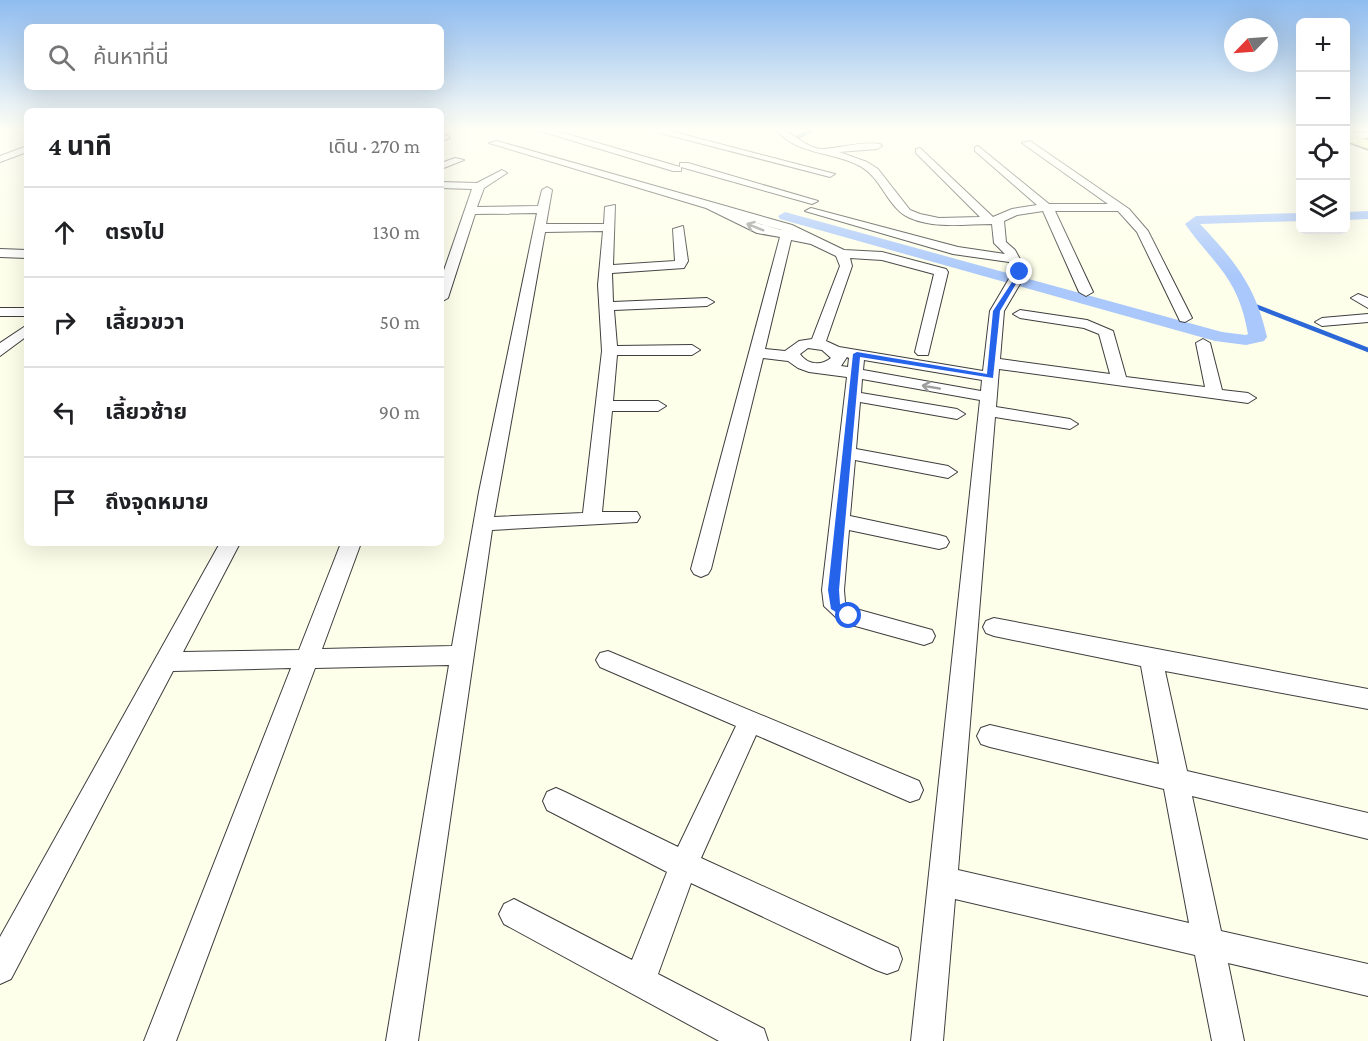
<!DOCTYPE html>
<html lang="th">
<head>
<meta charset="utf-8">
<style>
	:root { --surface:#fff; --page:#f2f2f2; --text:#202124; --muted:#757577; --line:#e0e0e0 }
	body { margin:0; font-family:"Crimson Pro","Noto Sans Thai",serif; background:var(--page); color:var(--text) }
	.controls { position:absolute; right:18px; top:18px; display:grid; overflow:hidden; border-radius:9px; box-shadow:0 6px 24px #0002 }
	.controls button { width:54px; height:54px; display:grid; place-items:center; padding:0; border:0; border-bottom:2px solid var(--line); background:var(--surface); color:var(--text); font:30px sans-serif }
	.compass { position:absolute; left:1224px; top:18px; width:54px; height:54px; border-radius:50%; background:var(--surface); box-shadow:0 6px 24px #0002; rotate:245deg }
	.stop { position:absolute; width:18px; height:18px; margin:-14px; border:4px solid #2563eb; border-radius:50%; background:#fff }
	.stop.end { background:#2563eb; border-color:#fff; box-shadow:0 2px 6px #0008 }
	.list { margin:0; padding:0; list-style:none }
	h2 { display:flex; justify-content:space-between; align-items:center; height:78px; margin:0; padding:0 24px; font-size:26px }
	h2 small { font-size:20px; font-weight:400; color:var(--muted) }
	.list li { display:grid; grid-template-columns:39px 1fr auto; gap:18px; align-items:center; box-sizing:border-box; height:90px; padding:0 24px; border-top:2px solid var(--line) }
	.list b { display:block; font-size:22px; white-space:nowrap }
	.list em { font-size:20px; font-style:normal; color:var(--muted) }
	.icon { flex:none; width:33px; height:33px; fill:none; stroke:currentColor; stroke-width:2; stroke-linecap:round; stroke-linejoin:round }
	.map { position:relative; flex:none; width:1368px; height:1041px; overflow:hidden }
	.search { position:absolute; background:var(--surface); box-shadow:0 6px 24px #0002; left:24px; top:24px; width:420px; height:66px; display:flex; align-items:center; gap:15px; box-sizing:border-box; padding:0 21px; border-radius:9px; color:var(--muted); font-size:22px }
	.panel { position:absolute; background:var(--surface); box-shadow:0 6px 24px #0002; left:24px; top:108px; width:420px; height:438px; border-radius:9px }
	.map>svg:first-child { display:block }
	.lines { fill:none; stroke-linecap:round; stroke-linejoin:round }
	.stream-far1 { stroke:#2b67d7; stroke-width:4 }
	.stream { stroke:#2b67d7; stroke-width:4.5 }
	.canal { fill:#aac8fb; fill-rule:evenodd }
	.street-casing { stroke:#3e3e3e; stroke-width:2 }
	.secondary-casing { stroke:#2d2d2d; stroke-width:3 }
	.street { fill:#fff; fill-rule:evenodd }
	.secondary { fill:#f2ffa5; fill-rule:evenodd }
	.oneway { stroke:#9d9d9d }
	.route { fill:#2563eb }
</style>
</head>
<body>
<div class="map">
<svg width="1368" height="1041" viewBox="0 0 1368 1041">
	<rect width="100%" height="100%" fill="#feffea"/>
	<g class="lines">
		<path class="stream-far1" d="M 798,137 L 812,130"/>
		<path class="stream" d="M 1250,304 L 1368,350"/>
		<path class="canal" d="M 1368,211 L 1368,219 L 1346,220 L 1346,212 Z
			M 785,212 L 1222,332 L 1246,335 L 1248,334 C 1238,277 1216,267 1185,224 L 1196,216 L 1300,213 L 1300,221 L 1200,224 C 1235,261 1256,287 1267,337 L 1264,341 L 1246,345 L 1215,341 L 780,219 L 778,216 Z"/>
		<defs>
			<path id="street" d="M 537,130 L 553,130 L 680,167 L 680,163 L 688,163 L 818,201 L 812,204 L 681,167 L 681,171 L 673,171 Z
				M 649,130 L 666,130 L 835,174 L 830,177 Z
				M 776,130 C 794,130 806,150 824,149 C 841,148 862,141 880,144 L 882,146 L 877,149 L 839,152 L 867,162 L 878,169 L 910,210 L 920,214 L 939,218 L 980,217 L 916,153 L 916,149 L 920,148 L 993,217 L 1012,209 L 1037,205 L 975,151 L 975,147 L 978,146 L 1049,204 L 1108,204 L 1022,143 L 1030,141 L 1129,209 L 1148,231 L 1192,318 L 1185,322 L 1180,321 L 1137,232 L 1118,211 L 1055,211 L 1093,292 L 1086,296 L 1079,292 L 1043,211 L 1017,215 L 1004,221 L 1006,242 L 1015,250 L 1027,272 L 1004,311 L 1000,359 L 1110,374 L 1099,334 L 1084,328 L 1020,318 L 1013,314 L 1020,310 L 1087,320 L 1113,331 L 1126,377 L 1205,387 L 1196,343 L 1203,339 L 1210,343 L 1222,390 L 1248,393 L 1256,398 L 1248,403 L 999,369 L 996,407 L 1070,419 L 1078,424 L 1070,429 L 995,417 L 958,870 L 1189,923 L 1164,789 L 990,747 L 981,744 L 977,736 L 981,728 L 990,725 L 1159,764 L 1141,666 L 994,636 L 986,633 L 983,627 L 986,621 L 994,618 L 1368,689 L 1368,709 L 1165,671 L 1187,771 L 1368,813 L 1368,839 L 1192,796 L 1221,931 L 1368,964 L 1368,996 L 1228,963 L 1244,1041 L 1212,1041 L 1195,955 L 955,899 L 943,1041 L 911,1041 L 980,400 L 862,379 L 861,393 L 957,409 L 965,414 L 957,419 L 860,402 L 856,449 L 948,466 L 957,472 L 948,478 L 855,460 L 850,516 L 939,535 L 946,537 L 949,542 L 946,547 L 939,549 L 849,530 L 844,590 L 845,602 L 856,609 L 932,630 L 935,636 L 932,642 L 924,645 L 841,622 L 824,606 L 822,590 L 847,377 L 809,372 L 798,368 L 788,361 L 763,358 L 711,569 L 708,574 L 701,577 L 694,574 L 691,569 L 780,237 L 757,233 L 706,208 L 489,143 L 497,141 L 792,225 L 844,250 L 882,252 L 946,269 L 948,272 L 928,355 L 918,355 L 915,352 L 934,274 L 882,260 L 850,258 L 852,266 L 826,341 L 839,347 L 983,371 L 990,311 L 1013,272 L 1009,262 L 953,254 L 805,211 L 811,208 L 958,247 L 1005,254 L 994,243 L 992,224 C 965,224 936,229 910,218 C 888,209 882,178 860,166 C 832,151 799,156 776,130 ZM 753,222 L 782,230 L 781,230 ZM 791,240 L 811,244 L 836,256 L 840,266 L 812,339 L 799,341 L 785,351 L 765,349 ZM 808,348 L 822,350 L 831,358 C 821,366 808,365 800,354 ZM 847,357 L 849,358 L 848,367 L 841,366 ZM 864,360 L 982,380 L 981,391 L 863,370 Z
				M 1368,132 L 1368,138 L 1346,139 L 1346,133 Z
				M 441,135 L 448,136 L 450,138 L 441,141 Z
				M 27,146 L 27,152 L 0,162 L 0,156 Z
				M 455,158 L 464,160 L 441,169 L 441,163 Z
				M 502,170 L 507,173 L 484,188 L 477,207 L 538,206 L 542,190 L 547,187 L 552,190 L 546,224 L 604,224 L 605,207 L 615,205 L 613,265 L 675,261 L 673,229 L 683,226 L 688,261 L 684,268 L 612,273 L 613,302 L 707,298 L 714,302 L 707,306 L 614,310 L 617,346 L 692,345 L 700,350 L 692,355 L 617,355 L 613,401 L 658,401 L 666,406 L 658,411 L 612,411 L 602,512 L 637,512 L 640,517 L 637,522 L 492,530 L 418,1041 L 386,1041 L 449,665 L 315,668 L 176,1041 L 144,1041 L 291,668 L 173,671 L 11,979 L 0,984 L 0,937 L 220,543 L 240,543 L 183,652 L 299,650 L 341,543 L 361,543 L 322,649 L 452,646 L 479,492 L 537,213 L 475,214 L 448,298 L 441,302 L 441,279 L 472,189 L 441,188 L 441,182 L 477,183 ZM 603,231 L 598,285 L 602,351 L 583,513 L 494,517 L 545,232 Z
				M 0,249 L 27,250 L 27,258 L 0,257 Z
				M 1358,294 L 1368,298 L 1368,308 L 1351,298 Z
				M 0,308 L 27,308 L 27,316 L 0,316 Z
				M 1368,314 L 1368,322 L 1322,326 L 1315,322 L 1322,318 Z
				M 27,325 L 27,336 L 0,356 L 0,343 Z
				M 608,651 L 919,781 L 923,790 L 919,799 L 910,802 L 756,735 L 701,858 L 898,948 L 902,959 L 898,970 L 887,974 L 876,970 L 691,883 L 658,974 L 764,1029 L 768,1041 L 719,1041 L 504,924 L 499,914 L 504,904 L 514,899 L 632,960 L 667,872 L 547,810 L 543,801 L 547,792 L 556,788 L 565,792 L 678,847 L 736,726 L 600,667 L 596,660 L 600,653 Z"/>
			<path id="secondary" d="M 1346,132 L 1368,140 L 1368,149 L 1346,141 Z"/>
		</defs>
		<use href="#street" class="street-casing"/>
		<use href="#secondary" class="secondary-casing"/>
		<use href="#street" class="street"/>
		<use href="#secondary" class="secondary"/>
	</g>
	<defs><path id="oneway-shaft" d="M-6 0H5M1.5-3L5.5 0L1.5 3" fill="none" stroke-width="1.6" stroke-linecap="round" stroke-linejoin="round" transform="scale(1.5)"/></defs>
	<g class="oneway">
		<use href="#oneway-shaft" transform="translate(755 227) rotate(-158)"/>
		<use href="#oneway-shaft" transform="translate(931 387) rotate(-170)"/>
	</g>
	<linearGradient id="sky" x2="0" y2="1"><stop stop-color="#8fbcf0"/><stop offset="0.47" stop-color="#fffff6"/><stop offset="1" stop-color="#fffff6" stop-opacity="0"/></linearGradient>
	<rect width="1368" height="276" fill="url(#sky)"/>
	<path class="route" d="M 1020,270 L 1023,272 L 1000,311 L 993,378 L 860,357 L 839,590 L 840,604 L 854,616 L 849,620 L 831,609 L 828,590 L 853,354 L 857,352 L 987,374 L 993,311 Z"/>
</svg>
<div class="controls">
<button>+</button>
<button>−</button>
<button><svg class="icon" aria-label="locate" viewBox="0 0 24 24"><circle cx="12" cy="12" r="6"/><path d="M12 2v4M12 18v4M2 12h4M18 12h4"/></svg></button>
<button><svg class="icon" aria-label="layers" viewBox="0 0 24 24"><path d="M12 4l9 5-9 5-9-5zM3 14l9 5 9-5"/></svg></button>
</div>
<svg class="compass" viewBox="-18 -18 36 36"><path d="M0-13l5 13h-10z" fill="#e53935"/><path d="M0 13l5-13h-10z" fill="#757577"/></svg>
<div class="stop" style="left:849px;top:616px"></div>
<div class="stop end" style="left:1020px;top:272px"></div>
<div class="search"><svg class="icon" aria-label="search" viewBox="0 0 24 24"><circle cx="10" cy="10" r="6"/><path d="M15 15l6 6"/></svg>ค้นหาที่นี่</div>
<section class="panel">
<h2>4 นาที<small>เดิน · 270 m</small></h2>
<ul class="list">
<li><svg class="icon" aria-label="ahead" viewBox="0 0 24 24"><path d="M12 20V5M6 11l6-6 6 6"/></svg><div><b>ตรงไป</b></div><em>130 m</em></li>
<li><svg class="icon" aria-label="right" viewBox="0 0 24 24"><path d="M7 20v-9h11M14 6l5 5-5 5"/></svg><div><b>เลี้ยวขวา</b></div><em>50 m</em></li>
<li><svg class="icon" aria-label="left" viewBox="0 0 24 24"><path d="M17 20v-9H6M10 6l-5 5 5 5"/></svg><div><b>เลี้ยวซ้าย</b></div><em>90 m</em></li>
<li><svg class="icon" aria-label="arrive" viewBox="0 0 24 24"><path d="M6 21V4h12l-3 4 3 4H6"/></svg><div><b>ถึงจุดหมาย</b></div></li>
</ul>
</section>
</div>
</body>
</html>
